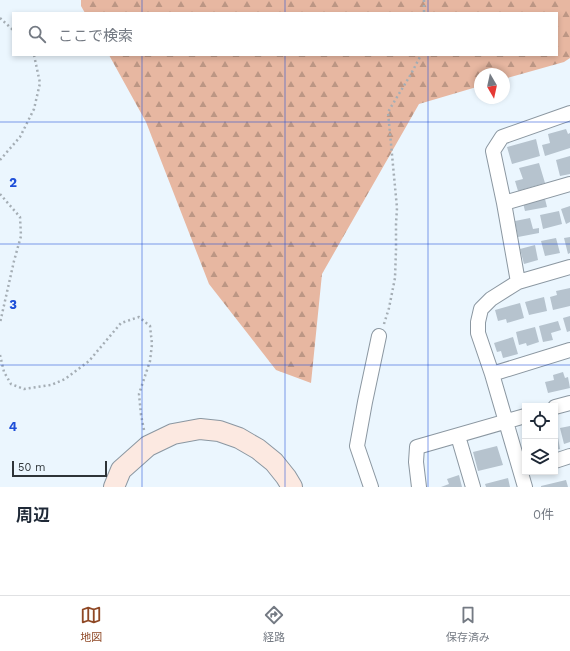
<!DOCTYPE html>
<html lang="ja">
<head>
<meta charset="utf-8">
<style>
	:root { --surface:#fff; --page:#f6f6f7; --text:#1f2937; --muted:#747a83; --line:#e0e1e3; --accent:#8f4825 }
	body { margin:0; font-family:"Work Sans","Noto Sans JP",sans-serif; background:var(--page); color:var(--text) }
	.controls { position:absolute; right:12px; bottom:12px; display:grid; overflow:hidden; border-radius:0px; box-shadow:0 2px 6px #0003 }
	.controls button { width:36px; height:36px; display:grid; place-items:center; padding:0; border:0; border-bottom:1px solid var(--line); background:var(--surface); color:var(--text); font:20px sans-serif }
	.compass { position:absolute; left:474px; top:68px; width:36px; height:36px; border-radius:50%; background:var(--surface); box-shadow:0 2px 6px #0003; rotate:171deg }
	.scale { position:absolute; left:12px; bottom:10px; width:95px; box-sizing:border-box; padding-left:4px; border:2px solid #2e3438; border-top:0; font-size:11px; line-height:14px; white-space:nowrap; color:#2e3438; -webkit-text-stroke:3px #ebf6fe; paint-order:stroke }
	.list { margin:0; padding:0; list-style:none }
	h2 { display:flex; justify-content:space-between; align-items:center; height:52px; margin:0; padding:0 16px; font-size:17px }
	h2 small { font-size:13px; font-weight:400; color:var(--muted) }
	.icon { flex:none; width:22px; height:22px; fill:none; stroke:currentColor; stroke-width:2; stroke-linecap:round; stroke-linejoin:round }
	.map { position:relative; flex:none; width:570px; height:487px; overflow:hidden }
	.search { position:absolute; background:var(--surface); box-shadow:0 2px 6px #0003; left:12px; right:12px; top:12px; height:44px; display:flex; align-items:center; gap:10px; box-sizing:border-box; padding:0 14px; border-radius:0px; color:var(--muted); font-size:15px }
	.sheet { height:108px; background:var(--surface) }
	nav { display:flex; justify-content:space-around; align-items:center; box-sizing:border-box; height:56px; border-top:1px solid var(--line); background:var(--surface); font-size:11px; color:var(--muted) }
	nav a { display:grid; justify-items:center; gap:2px }
	nav .on { color:var(--accent) }
	.map>svg:first-child { display:block }
	.forest { fill:url(#forest-firs) }
	.building { fill:#b6c3ce }
	.lines { fill:none; stroke-linecap:round; stroke-linejoin:round }
	.street-casing { stroke:#8b97a1; stroke-width:16 }
	.secondary-casing { stroke:#8b97a1; stroke-width:22 }
	.path { stroke:#a5aeb5; stroke-width:2.5; stroke-dasharray:2 3; stroke-linecap:butt }
	.street { stroke:#fff; stroke-width:14 }
	.secondary { stroke:#fce9e1; stroke-width:20 }
	.grid { fill:none; stroke:#1d4ed8; stroke-width:1; stroke-opacity:0.55 }
	.grid-label { font-size:13px; text-anchor:middle; font-weight:bold; fill:#1d4ed8; stroke:#ebf6fe; stroke-width:3; stroke-linejoin:round; paint-order:stroke }
</style>
</head>
<body>
<div class="map">
<svg width="570" height="487" viewBox="0 0 570 487">
	<defs>
		<pattern id="forest-firs" width="22" height="20" patternUnits="userSpaceOnUse"><rect width="22" height="20" fill="#e7b7a1"/><path d="M5 1l3.5 6h-7zM16 11l3.5 6h-7z" fill="#bc9684"/></pattern>
	</defs>
	<rect width="100%" height="100%" fill="#ebf6fe"/>
	<path class="forest" d="M 81,0 L 570,0 L 570,58 L 564,62 L 504,79 L 504,74 L 480,74 L 480,86 L 419,104 L 322,274 L 311,383 L 276,370 L 209,284 L 146,122 L 109,55 L 557,55 L 557,13 L 85,13 L 81,6 Z"/>
	<path class="building" d="M 566,129 L 568,134 L 570,133 L 570,148 L 545,156 L 542,145 L 550,143 L 548,134 Z
		M 536,139 L 540,156 L 512,164 L 507,147 Z
		M 570,156 L 570,174 L 560,176 L 556,160 Z
		M 539,163 L 545,183 L 518,191 L 515,181 L 523,179 L 519,168 Z
		M 545,199 L 547,207 L 525,211 L 523,203 Z
		M 570,206 L 570,222 L 566,224 L 561,209 Z
		M 559,211 L 562,224 L 543,229 L 540,215 Z
		M 530,218 L 533,229 L 539,228 L 539,233 L 518,237 L 515,221 Z
		M 570,237 L 570,253 L 568,254 L 564,238 Z
		M 556,238 L 560,253 L 545,256 L 541,241 Z
		M 535,245 L 538,260 L 524,264 L 520,249 Z
		M 570,288 L 570,306 L 553,310 L 550,297 L 557,295 L 556,291 Z
		M 544,297 L 547,311 L 529,315 L 525,302 Z
		M 520,303 L 524,318 L 507,323 L 506,319 L 498,321 L 495,310 Z
		M 570,316 L 570,331 L 567,332 L 563,318 Z
		M 558,321 L 561,330 L 551,333 L 553,340 L 543,342 L 539,326 Z
		M 535,327 L 539,342 L 527,346 L 526,343 L 519,345 L 516,332 Z
		M 513,337 L 518,354 L 503,358 L 501,351 L 497,352 L 494,343 Z
		M 563,372 L 565,378 L 568,377 L 570,388 L 548,393 L 545,382 L 554,380 L 553,375 Z
		M 570,426 L 570,442 L 564,444 L 560,428 Z
		M 557,431 L 560,449 L 555,450 L 555,432 Z
		M 497,446 L 503,465 L 478,471 L 473,452 Z
		M 459,475 L 462,487 L 441,487 L 449,484 L 447,479 Z
		M 508,478 L 510,487 L 486,487 L 485,484 Z
		M 566,480 L 568,487 L 541,487 L 541,486 Z"/>
	<g class="lines">
		<defs>
			<path id="street" d="M 504,203 L 570,184
				M 518,282 L 504,203 L 493,151 L 502,137 L 570,113
				M 492,374 L 570,350
				M 555,407 L 570,403
				M 458,436 L 473,487
				M 555,461 L 570,456
				M 371,487 L 357,446 L 365,402 L 379,336
				M 419,487 L 416,462 L 417,447 L 525,416
				M 525,487 L 492,374 L 478,333 L 478,322 L 481,309 L 491,299 L 518,282 L 570,267"/>
			<path id="secondary" d="M 114,487 L 121,470 L 148,446 L 173,434 L 200,429 L 219,431 L 239,438 L 258,449 L 274,462 L 286,477 L 292,487"/>
		</defs>
		<use href="#street" class="street-casing"/>
		<use href="#secondary" class="secondary-casing"/>
		<path class="path" d="M 424,0 L 424,13
			M 0,18 L 13,30
			M 0,160 L 20,137 L 34,109 L 40,83 L 34,55
			M 0,194 L 20,217 L 21,236 L 14,261 L 0,323
			M 384,324 L 389,308 L 395,278 L 396,250 L 396,224 L 397,208 L 388,112 L 411,74 L 421,55
			M 0,355 L 4,372 L 11,384 L 24,389 L 51,385 L 65,379 L 89,361 L 121,323 L 139,317 L 150,326 L 152,344 L 150,361 L 139,394 L 141,415 L 144,430"/>
		<use href="#street" class="street"/>
		<use href="#secondary" class="secondary"/>
	</g>
	<path class="grid" d="M 142,0 L 142,13M 285,0 L 285,13M 428,0 L 428,13M 142,55 L 142,487M 285,55 L 285,487M 428,55 L 428,487M 0,122 L 570,122M 0,244 L 570,244M 0,365 L 570,365"/>
	<g class="grid-label">
		<text x="13" y="187">2</text>
		<text x="13" y="309">3</text>
		<text x="13" y="431">4</text>
	</g>
</svg>
<div class="controls">
<button><svg class="icon" aria-label="locate" viewBox="0 0 24 24"><circle cx="12" cy="12" r="6"/><path d="M12 2v4M12 18v4M2 12h4M18 12h4"/></svg></button>
<button><svg class="icon" aria-label="layers" viewBox="0 0 24 24"><path d="M12 4l9 5-9 5-9-5zM3 14l9 5 9-5"/></svg></button>
</div>
<svg class="compass" viewBox="-18 -18 36 36"><path d="M0-13l5 13h-10z" fill="#e53935"/><path d="M0 13l5-13h-10z" fill="#747a83"/></svg>
<div class="scale">50 m</div>
<div class="search"><svg class="icon" aria-label="search" viewBox="0 0 24 24"><circle cx="10" cy="10" r="6"/><path d="M15 15l6 6"/></svg>ここで検索</div>
</div>
<section class="sheet">
<h2>周辺<small>0件</small></h2>
<ul class="list">
</ul>
</section>
<nav>
<a class="on"><svg class="icon" aria-label="map" viewBox="0 0 24 24"><path d="M3 6l6-2 6 2 6-2v14l-6 2-6-2-6 2zM9 4v14M15 6v14"/></svg>地図</a>
<a><svg class="icon" aria-label="directions" viewBox="0 0 24 24"><path d="M12 3l9 9-9 9-9-9zM9 14v-3h6M13 9l2 2-2 2"/></svg>経路</a>
<a><svg class="icon" aria-label="saved" viewBox="0 0 24 24"><path d="M7 4h10v16l-5-4-5 4z"/></svg>保存済み</a>
</nav>
</body>
</html>
